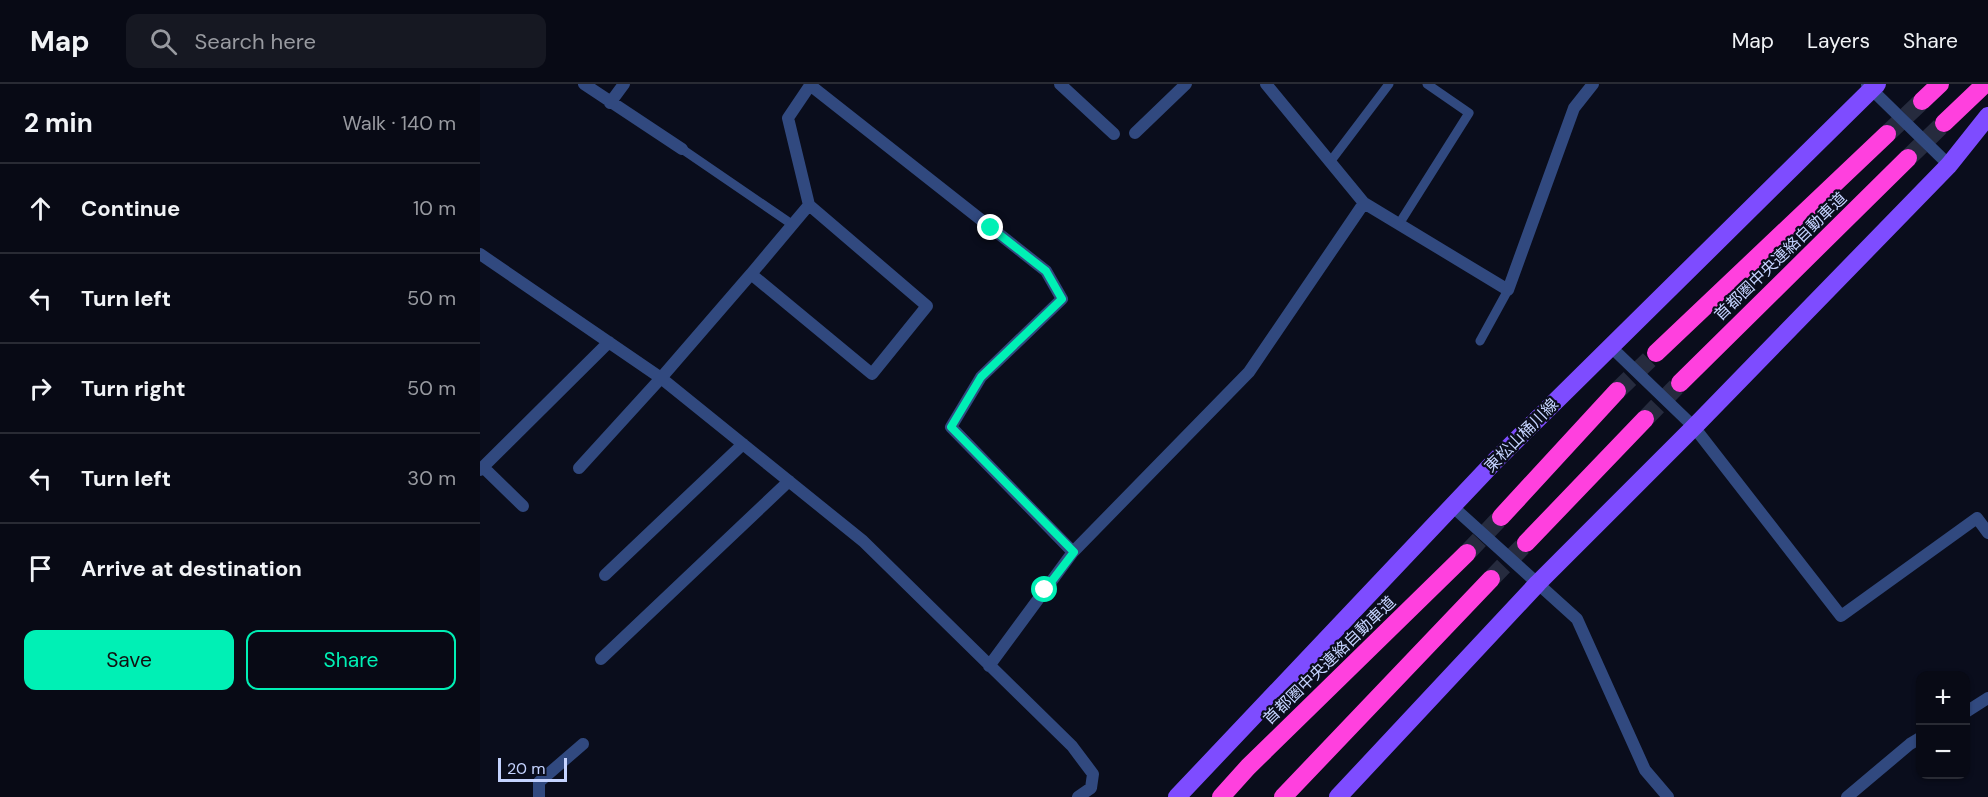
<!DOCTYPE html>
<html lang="en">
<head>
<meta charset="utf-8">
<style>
	:root { --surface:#080a15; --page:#161822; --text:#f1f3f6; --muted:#989aa0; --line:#292b34; --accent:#00f0b5 }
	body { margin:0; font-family:"DM Sans","Noto Sans JP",sans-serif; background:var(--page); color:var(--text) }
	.controls { position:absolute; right:18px; bottom:18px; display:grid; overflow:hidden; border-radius:12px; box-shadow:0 2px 4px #0004 }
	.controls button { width:54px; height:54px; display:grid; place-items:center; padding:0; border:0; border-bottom:2px solid var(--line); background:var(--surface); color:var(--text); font:30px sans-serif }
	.scale { position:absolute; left:18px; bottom:15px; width:69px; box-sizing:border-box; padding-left:6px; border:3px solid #c5d3ff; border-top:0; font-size:16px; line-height:21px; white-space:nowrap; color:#c5d3ff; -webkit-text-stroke:4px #0a0d1c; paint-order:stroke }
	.stop { position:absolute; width:18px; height:18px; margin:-14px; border:4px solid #00f0b5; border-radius:50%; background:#fff }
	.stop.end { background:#00f0b5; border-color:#fff; box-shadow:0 2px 6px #0008 }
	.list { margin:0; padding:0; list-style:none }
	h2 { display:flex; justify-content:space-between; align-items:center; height:78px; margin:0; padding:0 24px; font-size:26px }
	h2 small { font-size:20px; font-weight:400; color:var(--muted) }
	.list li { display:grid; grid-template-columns:39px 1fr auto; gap:18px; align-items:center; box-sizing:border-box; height:90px; padding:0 24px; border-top:2px solid var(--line) }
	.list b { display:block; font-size:22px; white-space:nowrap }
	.list em { font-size:20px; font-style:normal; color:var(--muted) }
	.actions { display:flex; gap:12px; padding:18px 24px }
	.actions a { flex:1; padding:14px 0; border:2px solid var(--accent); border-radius:12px; text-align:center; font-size:21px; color:var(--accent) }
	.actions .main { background:var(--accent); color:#111 }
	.icon { flex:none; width:33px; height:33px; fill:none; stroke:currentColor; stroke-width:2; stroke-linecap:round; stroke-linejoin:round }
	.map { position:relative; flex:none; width:1508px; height:713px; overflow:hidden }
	header { display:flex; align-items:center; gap:36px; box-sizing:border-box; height:84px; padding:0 30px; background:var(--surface); border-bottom:2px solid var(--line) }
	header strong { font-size:28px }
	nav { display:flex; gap:33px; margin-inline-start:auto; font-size:21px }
	.search { width:420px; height:54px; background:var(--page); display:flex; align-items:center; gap:15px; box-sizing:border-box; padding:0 21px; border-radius:12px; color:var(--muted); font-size:22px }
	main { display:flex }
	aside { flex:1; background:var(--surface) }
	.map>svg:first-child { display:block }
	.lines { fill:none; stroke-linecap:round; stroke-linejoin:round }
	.motorway-tunnel { stroke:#262b3e; stroke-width:18; stroke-dasharray:18 9; stroke-linecap:butt }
	.service { stroke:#31497f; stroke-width:9 }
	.minor { stroke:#31497f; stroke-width:12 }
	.primary { stroke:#7e4cff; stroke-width:18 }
	.motorway { stroke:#ff40de; stroke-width:18 }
	.route { stroke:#00f0b5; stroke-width:8 }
	.labels { text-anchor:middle; stroke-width:4.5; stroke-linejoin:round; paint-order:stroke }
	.street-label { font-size:16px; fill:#c5d3ff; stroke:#0a0d1c }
</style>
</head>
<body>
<header>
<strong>Map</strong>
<div class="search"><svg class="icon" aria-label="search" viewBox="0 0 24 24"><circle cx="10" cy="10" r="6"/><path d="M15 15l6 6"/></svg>Search here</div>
<nav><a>Map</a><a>Layers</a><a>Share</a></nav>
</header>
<main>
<aside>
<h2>2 min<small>Walk · 140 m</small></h2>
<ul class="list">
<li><svg class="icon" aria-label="ahead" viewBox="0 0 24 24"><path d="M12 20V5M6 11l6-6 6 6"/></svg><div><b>Continue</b></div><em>10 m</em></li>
<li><svg class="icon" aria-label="left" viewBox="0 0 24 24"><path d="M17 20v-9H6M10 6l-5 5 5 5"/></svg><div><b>Turn left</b></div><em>50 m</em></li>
<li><svg class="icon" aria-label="right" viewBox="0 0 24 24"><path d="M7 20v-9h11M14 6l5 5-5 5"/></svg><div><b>Turn right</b></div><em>50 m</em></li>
<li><svg class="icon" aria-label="left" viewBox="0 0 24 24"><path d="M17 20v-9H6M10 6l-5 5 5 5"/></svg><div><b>Turn left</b></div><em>30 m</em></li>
<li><svg class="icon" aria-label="arrive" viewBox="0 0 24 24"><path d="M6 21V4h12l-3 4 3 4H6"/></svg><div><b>Arrive at destination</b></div></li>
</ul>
<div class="actions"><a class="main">Save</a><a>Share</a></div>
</aside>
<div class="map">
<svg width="1508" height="713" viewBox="0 0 1508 713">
	<rect width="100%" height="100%" fill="#0a0d1c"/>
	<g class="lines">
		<path class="motorway-tunnel" d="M 1407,50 L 1442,17
			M 1428,74 L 1464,39
			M 1137,307 L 1176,269
			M 1165,335 L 1200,299
			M 987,469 L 1021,433
			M 1011,495 L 1046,459"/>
		<path class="service" d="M 202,65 L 313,141
			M 850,78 L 909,0
			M 919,140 L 989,29 L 947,0
			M 1000,257 L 1028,206"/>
		<path class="minor" d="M 104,0 L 202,65
			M 580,0 L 634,50
			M 330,1 L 566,187 L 582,215 L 501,293 L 471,343 L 593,468
			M 1387,1 L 1469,81
			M 130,19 L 144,0
			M 655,49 L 706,0
			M 884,119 L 1028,206 L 1094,24 L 1113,0
			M 329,121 L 271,190 L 392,290 L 447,222 L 329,121 L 308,34 L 331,0
			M 0,170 L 181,294 L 383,457 L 592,662 L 613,690 L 611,704 L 598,713
			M 1130,262 L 1214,343 L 1361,532 L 1497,434 L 1508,449
			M 3,383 L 43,422
			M 99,384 L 181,294 L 271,190
			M 0,386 L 129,258
			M 972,422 L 1097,535 L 1165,686 L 1188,713
			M 125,491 L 263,360
			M 121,575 L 309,397
			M 509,582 L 593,468 L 769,288 L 884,119 L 786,0
			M 1486,628 L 1508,614
			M 59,713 L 59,698 L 103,660
			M 1367,713 L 1430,660 L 1440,654"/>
		<path class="primary" d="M 697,713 L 1016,376 L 1397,0
			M 858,713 L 1058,499 L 1214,343 L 1469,81 L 1508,32"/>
		<path class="motorway" d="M 1442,17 L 1460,0
			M 1464,39 L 1505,0
			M 1176,269 L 1407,50
			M 1200,299 L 1428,74
			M 1021,433 L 1137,307
			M 1046,459 L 1165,335
			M 741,713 L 768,683 L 987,469
			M 803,713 L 1011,495"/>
	</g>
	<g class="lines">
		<path class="route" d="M 511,144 L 566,187 L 582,215 L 501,293 L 471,343 L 594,468 L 565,506"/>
	</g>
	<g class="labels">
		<g class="street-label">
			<text transform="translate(1300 172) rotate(-44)" y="6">首都圏中央連絡自動車道</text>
			<text transform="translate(1041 351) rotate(-45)" y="6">東松山桶川線</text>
			<text transform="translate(849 576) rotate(-44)" y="6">首都圏中央連絡自動車道</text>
		</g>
	</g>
</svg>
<div class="controls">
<button>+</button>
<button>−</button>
</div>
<div class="scale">20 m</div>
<div class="stop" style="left:565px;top:506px"></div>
<div class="stop end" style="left:511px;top:144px"></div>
</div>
</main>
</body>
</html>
